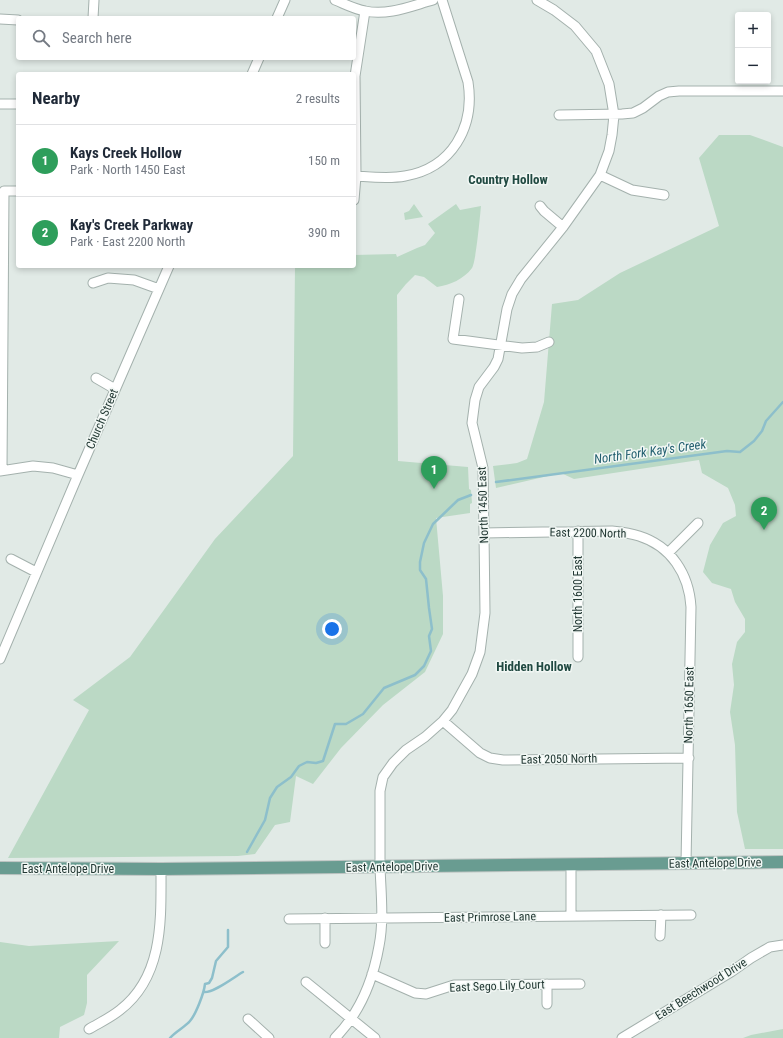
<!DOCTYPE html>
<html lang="en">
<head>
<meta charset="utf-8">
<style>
	:root { --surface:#fff; --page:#f2f2f3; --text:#1f2937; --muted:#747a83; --line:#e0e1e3; --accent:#b45309 }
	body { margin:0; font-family:"Roboto Condensed",sans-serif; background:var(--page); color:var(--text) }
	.controls { position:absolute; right:12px; top:12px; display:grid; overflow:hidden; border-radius:4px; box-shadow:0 2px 6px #0003 }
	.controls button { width:36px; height:36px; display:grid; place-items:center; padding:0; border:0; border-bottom:1px solid var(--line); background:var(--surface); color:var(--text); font:20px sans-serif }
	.you { position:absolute; left:332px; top:629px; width:14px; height:14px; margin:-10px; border:3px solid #fff; border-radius:50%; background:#1a73e8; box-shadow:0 0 0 6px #1a73e833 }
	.badge { display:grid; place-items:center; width:26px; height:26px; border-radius:50%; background:var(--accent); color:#fff; font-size:13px; font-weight:700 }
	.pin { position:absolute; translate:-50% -33px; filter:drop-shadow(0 1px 2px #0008) }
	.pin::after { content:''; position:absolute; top:21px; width:14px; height:12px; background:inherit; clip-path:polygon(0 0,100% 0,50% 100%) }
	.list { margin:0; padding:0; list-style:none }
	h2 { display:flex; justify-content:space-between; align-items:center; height:52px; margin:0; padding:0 16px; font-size:17px }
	h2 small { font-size:13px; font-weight:400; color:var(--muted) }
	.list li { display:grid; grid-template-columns:26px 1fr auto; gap:12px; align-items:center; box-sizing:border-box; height:72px; padding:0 16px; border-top:1px solid var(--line) }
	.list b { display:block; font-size:15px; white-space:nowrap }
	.list p { margin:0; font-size:13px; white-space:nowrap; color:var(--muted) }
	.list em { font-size:13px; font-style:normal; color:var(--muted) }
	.icon { flex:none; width:22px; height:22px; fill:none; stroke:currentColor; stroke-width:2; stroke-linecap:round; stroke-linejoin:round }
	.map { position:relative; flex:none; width:783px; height:1038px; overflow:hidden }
	.search { position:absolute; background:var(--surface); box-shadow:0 2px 6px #0003; left:16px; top:16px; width:340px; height:44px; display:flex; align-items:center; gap:10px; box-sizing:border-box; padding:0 14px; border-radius:4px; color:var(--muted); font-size:15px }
	.panel { position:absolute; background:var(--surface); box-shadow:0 2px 6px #0003; left:16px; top:72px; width:340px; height:196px; border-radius:4px }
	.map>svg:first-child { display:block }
	.green { fill:#bbd9c5 }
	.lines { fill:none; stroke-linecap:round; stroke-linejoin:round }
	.stream { stroke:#8dbfcb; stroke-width:2.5 }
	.minor-casing { stroke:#a4b1ad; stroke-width:11 }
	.major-casing { stroke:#bdc4c2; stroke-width:14 }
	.minor { stroke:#fff; stroke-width:9 }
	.major { stroke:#699c91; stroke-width:12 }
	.labels { text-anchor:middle; stroke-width:3; stroke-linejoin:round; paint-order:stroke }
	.street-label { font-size:12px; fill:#233934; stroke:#f1f7f4 }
	.neighbourhood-label { font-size:13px; font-weight:bold; fill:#204941; stroke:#f1f7f4 }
	.water-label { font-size:13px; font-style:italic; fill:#225f6f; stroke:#f1f7f4 }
</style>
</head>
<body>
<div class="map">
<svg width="783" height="1038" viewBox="0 0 783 1038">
	<rect width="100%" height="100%" fill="#e1eae6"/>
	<path class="green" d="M 719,135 L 750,135 L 783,147 L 783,849 L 745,849 L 737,812 L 735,745 L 730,712 L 734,685 L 732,664 L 737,642 L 745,632 L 745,619 L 735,602 L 731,589 L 712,583 L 703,572 L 710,545 L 723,523 L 736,516 L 735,505 L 728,488 L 702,473 L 699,460 L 574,479 L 561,473 L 496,488 L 493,466 L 517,463 L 527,459 L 544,402 L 552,304 L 578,300 L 620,273 L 719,226 L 699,158 Z
		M 414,204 L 423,217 L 405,220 L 404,213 L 409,211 Z
		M 456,204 L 460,210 L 481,206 C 480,216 476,262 472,268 C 464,279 450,285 437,287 L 424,277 L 415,275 L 406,284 L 397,295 L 398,461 L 468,467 L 469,489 L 471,490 L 472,503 L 470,504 L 470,513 L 436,518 L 443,596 L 443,634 L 425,672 L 383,705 L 341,748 L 313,784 L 296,776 L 290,822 L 275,825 L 255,854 L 238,856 L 8,858 L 89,710 L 73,700 L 130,657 L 215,539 L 293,456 L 295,266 L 354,266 L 354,255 L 396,254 L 397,257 L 417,248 L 425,245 L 435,233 L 428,224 Z
		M 119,941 L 87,975 L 87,1003 L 84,1015 L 60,1027 L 59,1038 L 0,1038 L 0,942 L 29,946 Z
		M 783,1029 L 783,1038 L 743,1038 L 751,1035 Z"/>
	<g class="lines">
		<path class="stream" d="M 496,482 L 727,451 L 740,452 L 754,441 L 762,431 L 766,421 L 783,402
			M 247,852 L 265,820 L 270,798 L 277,787 L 291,777 L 299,766 L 307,762 L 316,763 L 323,761 L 335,724 L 346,724 L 363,714 L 384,688 L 415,675 L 424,666 L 431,651 L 429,636 L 432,629 L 429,608 L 426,579 L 420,570 L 420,562 L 424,543 L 433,524 L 458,500 L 471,495
			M 204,992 C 214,993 234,977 243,972
			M 170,1038 C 176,1031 185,1027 190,1021 C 196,1014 204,993 205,984 L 209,983 L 212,978 L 216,961 L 228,947 L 228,930"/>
		<defs>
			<path id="minor" d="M 335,0 C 345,4 354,9 365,11 C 388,16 411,6 433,0
				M 93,18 L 94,0
				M 277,18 L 285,0
				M 0,19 L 18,20
				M 252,74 L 259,58
				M 0,104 L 18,104
				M 559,115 L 622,114 L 633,113 L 643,108 L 659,96 L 668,92 L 679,91 L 783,91
				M 600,175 L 632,190 L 664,195
				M 356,176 C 372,177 390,179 405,176 C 452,168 475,127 468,82 L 442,0
				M 354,200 L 356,176 L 355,76 L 365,11
				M 540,206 L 544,211 L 563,227
				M 93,283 L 108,278 L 134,280 L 159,289
				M 459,299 L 453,339 L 522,348 L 537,347 L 549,342
				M 96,378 L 115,389
				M 2,470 L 4,191 L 18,191
				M 0,471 L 33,466 L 53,468 L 78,475
				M 578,531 L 578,657
				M 484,533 L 612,531 C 621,532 630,533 639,536 C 671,546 689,574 691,607 L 686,863
				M 668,553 L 698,523
				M 11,559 L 36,572
				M 0,659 L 78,475 L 169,266
				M 443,721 L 480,753 L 490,758 L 503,760 L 689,758
				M 571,865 L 571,916
				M 325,918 L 325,943
				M 289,919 L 691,915
				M 660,936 L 661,915
				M 372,974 L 415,993 L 426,994 L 454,985 L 580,984
				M 306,982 L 375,1038
				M 547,984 L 547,1004
				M 248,1019 L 269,1038
				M 89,1029 C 99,1023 110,1018 120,1010 C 164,976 161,919 161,869
				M 335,1038 C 359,1014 373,980 379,946 C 384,921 381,893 380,867 C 380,842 380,816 380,791 L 383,777 L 393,763 L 406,750 L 425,737 L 443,721 L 452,710 L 472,674 L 480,652 L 485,613 L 484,533 L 483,468 L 472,423 L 475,400 L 479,387 L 494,367 L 498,359 L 507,309 L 512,294 L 521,279 L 563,227 L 600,175 L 609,151 L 612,135 L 614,115 L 609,84 L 596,51 L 575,26 L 554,10 L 537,0
				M 622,1038 L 731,972 L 751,958 L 770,947 L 783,945"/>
			<path id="major" d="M 0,868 L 161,869 L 783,862"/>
		</defs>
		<use href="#minor" class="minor-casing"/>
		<use href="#major" class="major-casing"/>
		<use href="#minor" class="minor"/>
		<use href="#major" class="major"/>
	</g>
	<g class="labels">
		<g class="street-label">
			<text transform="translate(102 419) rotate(-67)" y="4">Church Street</text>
			<text transform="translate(483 505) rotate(-92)" y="4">North 1450 East</text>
			<text transform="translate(588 533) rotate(1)" y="4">East 2200 North</text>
			<text transform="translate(578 594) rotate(-90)" y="4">North 1600 East</text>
			<text transform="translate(689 705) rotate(-89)" y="4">North 1650 East</text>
			<text transform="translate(559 759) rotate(-1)" y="4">East 2050 North</text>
			<text transform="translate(715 863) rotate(-1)" y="4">East Antelope Drive</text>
			<text transform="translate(392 867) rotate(-1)" y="4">East Antelope Drive</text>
			<text x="68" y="873">East Antelope Drive</text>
			<text transform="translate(490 917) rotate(-1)" y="4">East Primrose Lane</text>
			<text transform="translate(497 986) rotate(-2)" y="4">East Sego Lily Court</text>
			<text transform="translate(701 989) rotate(-32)" y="4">East Beechwood Drive</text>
		</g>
		<g class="neighbourhood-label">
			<text x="508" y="184">Country Hollow</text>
			<text x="534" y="671">Hidden Hollow</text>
		</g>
		<g class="water-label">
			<text transform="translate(650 451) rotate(-8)" y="5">North Fork Kay's Creek</text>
		</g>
	</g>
</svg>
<div class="controls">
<button>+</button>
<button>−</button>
</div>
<div class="you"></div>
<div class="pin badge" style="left:434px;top:489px;background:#2e9e5b">1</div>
<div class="pin badge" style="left:764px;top:530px;background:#2e9e5b">2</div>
<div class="search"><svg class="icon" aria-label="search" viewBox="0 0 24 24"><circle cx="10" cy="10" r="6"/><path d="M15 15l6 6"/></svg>Search here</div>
<section class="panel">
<h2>Nearby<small>2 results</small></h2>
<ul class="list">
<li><span class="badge" style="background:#2e9e5b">1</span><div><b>Kays Creek Hollow</b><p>Park · North 1450 East</p></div><em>150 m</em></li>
<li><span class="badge" style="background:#2e9e5b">2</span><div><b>Kay's Creek Parkway</b><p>Park · East 2200 North</p></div><em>390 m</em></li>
</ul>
</section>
</div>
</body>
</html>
